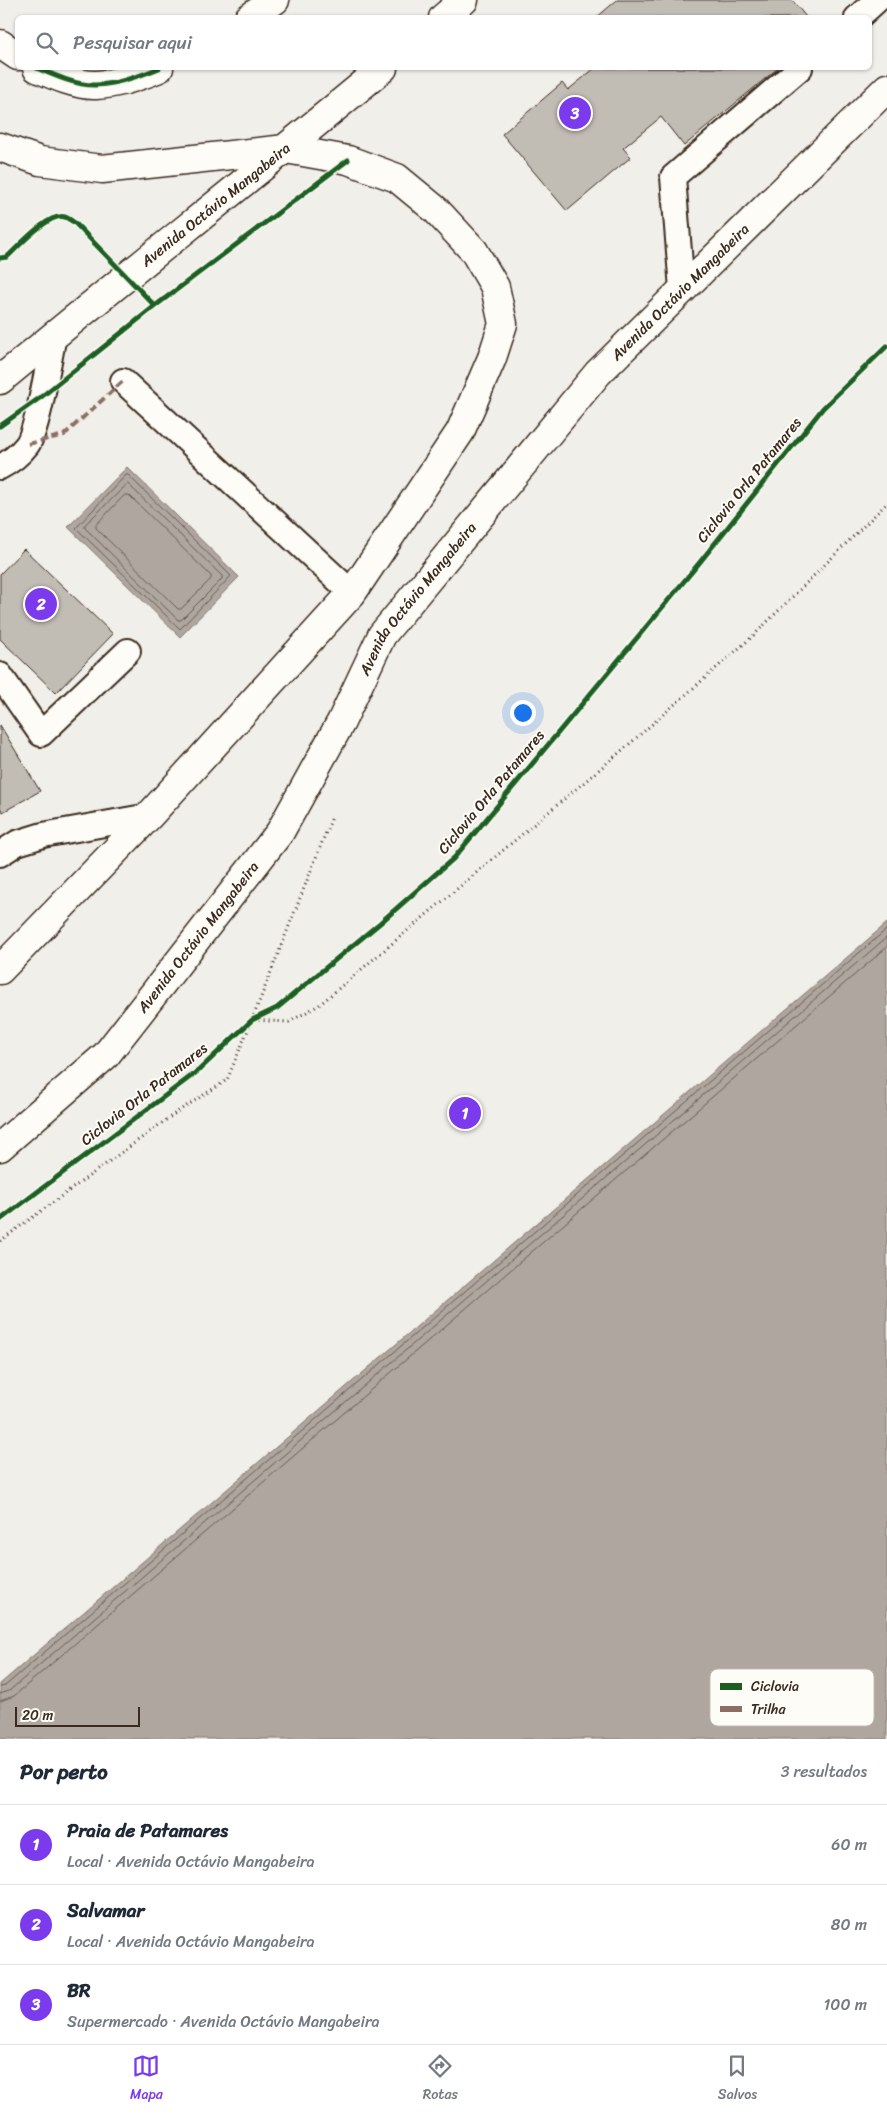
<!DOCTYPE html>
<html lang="pt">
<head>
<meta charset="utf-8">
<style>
	:root { --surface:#fff; --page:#f6f6f7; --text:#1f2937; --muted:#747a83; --line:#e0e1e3; --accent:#7c3aed }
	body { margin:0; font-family:Sriracha,sans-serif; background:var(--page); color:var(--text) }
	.scale { position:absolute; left:15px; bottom:12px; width:125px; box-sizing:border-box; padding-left:5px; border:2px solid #3b2a1e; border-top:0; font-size:14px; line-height:18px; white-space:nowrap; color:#3b2a1e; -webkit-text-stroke:4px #fdfcf7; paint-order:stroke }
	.you { position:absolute; left:522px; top:712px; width:18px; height:18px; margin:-12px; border:4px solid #fff; border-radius:50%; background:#1a73e8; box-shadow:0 0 0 8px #1a73e833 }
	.badge { display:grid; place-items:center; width:32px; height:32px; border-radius:50%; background:var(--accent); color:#fff; font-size:16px; font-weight:700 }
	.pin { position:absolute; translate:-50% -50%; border:2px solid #fff; box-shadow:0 1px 5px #0006 }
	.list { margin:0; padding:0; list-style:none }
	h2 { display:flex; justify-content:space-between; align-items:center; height:65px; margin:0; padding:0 20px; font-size:21px }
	h2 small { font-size:16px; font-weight:400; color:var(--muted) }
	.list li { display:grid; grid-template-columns:32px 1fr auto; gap:15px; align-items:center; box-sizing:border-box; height:80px; padding:0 20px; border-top:1px solid var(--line) }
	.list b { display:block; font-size:19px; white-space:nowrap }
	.list p { margin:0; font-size:16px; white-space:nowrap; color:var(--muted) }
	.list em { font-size:16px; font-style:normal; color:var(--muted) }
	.icon { flex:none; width:28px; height:28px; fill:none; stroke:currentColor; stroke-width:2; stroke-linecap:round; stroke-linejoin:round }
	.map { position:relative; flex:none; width:887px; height:1739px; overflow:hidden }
	.search { position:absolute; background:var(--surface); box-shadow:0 1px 4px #0004; left:15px; right:15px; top:15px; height:55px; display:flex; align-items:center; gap:12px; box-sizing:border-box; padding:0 18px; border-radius:8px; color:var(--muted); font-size:19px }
	.sheet { height:305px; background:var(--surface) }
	nav { display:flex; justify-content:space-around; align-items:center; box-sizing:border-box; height:70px; border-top:1px solid var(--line); background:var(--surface); font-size:14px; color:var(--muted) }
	nav a { display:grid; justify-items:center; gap:2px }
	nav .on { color:var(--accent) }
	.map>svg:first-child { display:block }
	.water { fill:#aea69f; stroke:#80746b }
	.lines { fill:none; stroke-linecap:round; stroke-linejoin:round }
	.shore { stroke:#695c52; stroke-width:1 }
	.building { fill:#c1bcb4; stroke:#3b2a1e }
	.lane-casing { stroke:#3b2a1e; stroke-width:28 }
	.street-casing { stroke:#3b2a1e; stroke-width:31 }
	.primary-casing { stroke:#3b2a1e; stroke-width:31 }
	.path { stroke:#3b2a1e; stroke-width:3; stroke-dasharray:1 4; stroke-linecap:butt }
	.lane { stroke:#fdfcf7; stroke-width:24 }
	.street { stroke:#fdfcf7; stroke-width:28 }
	.primary { stroke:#fdfcf7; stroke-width:28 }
	.quiet { stroke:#8d6e63; stroke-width:4; stroke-dasharray:8 4; stroke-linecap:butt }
	.cycleway-casing { stroke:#fdfcf7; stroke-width:8 }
	.cycleway { stroke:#1b5e20; stroke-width:5 }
	.labels { text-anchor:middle; stroke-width:4; stroke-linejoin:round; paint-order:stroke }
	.street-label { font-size:15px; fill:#3b2a1e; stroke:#fdfcf7 }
	.key { fill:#fdfcf7; stroke:#c3bdb6; stroke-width:1 }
	.key-label { font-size:14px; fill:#3b2a1e }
</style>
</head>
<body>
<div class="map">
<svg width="887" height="1739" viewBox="0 0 887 1739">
	<rect width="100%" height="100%" fill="#f1efea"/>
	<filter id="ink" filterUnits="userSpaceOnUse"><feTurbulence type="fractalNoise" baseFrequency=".02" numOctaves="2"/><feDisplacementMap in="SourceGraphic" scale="10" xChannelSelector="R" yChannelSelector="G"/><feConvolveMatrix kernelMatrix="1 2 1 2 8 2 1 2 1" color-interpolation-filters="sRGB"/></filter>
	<g filter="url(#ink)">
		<path class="water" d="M 127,467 L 239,577 L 180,637 L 68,527 Z
			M 887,923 L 887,1739 L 0,1739 L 0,1684 Z"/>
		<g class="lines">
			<path class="shore" d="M 128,475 L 231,576 L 180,629 L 76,528 L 125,476 Z
				M 128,484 L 222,576 L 222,579 L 181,620 L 178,620 L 85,528 L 85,525 Z
				M 125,495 L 129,495 L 211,576 L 211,579 L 181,609 L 178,609 L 96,528 L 96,525 Z
				M 0,1687 L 5,1686 L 887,929
				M 0,1694 L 9,1691 L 887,937
				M 0,1701 L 14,1696 L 887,947"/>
		</g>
		<path class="building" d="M 617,0 L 792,0 L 807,18 L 596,18 Z
			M 595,68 L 778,68 L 684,146 L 661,117 L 623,148 L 631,157 L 567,211 L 502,134 L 562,83 L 568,90 Z
			M 24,549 L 113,634 L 56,693 L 0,639 L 0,574 Z
			M 0,725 L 40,791 L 3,812 L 0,807 Z"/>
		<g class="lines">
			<defs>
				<path id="lane" d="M 857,18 L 877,0
					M 682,289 L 673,177 L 800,68
					M 123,381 L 352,593
					M 0,467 C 10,462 20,454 27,445 C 38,430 49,358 54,336
					M 0,675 L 41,734 L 128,651
					M 0,854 L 17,843 L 43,835 L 149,816"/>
				<path id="street" d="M 249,18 L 275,0
					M 0,44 L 18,56
					M 37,68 C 53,75 78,86 96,85 C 117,84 140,76 159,68"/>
				<g id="primary">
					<path d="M 443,18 L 464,0"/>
					<path d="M 0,147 L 40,161 L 102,169 L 286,149 L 348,160 L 397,178 L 436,210 L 474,251 L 495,287 L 503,324 L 492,358 L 460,432 L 352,593 L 149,816 L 0,970"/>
					<path id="s1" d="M 0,380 C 127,275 257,173 383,68"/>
					<path id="s2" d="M 0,1147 L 106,1055 L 280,832 L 341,722 L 382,635 L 598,373 L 887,88"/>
				</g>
			</defs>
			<use href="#lane" class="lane-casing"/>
			<use href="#street" class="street-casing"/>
			<use href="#primary" class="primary-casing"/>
			<path class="path" d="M 252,1020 L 332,817
				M 0,1241 L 177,1112 L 227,1080 L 252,1020 L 289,1022 L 319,1005 L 626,747 L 753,636 L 887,503"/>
			<use href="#lane" class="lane"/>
			<use href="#street" class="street"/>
			<use href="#primary" class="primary"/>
			<path class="quiet" d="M 28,444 L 64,435 L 123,381"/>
			<defs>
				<path id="cycleway" d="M 37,68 C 53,75 78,86 96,85 C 117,84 140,76 159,68
					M 0,258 L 7,257 C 19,246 49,212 65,217 C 68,218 72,221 75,223 L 155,306
					M 0,426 L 41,397 L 155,306 L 348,160
					M 0,1220 L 198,1071 L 252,1020 L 277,1008 L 380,923 L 454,858 L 700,562 L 823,408 L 887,346"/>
			</defs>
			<use href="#cycleway" class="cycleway-casing"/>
			<use href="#cycleway" class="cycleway"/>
		</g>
	</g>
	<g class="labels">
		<g class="street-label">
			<text dy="5" stroke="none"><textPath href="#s1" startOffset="278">Avenida Octávio Mangabeira</textPath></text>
			<text dy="5" stroke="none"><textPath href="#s2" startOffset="1100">Avenida Octávio Mangabeira</textPath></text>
			<text transform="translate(749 480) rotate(-51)" y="5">Ciclovia Orla Patamares</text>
			<text dy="5" stroke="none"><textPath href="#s2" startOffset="695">Avenida Octávio Mangabeira</textPath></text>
			<text transform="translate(491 792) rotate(-50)" y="5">Ciclovia Orla Patamares</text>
			<text dy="5" stroke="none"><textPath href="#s2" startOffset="290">Avenida Octávio Mangabeira</textPath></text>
			<text transform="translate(144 1094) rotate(-38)" y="5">Ciclovia Orla Patamares</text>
		</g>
	</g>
	<rect x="710" y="1669" width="164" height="57" rx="8" class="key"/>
	<rect x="720" y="1683" width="22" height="7" fill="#1b5e20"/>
	<rect x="720" y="1706" width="22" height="6" fill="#8d6e63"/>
	<g class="key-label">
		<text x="751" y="1691">Ciclovia</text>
		<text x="751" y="1714">Trilha</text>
	</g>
</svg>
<div class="scale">20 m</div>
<div class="you"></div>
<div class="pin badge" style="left:465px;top:1113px">1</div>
<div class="pin badge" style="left:41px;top:604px">2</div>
<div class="pin badge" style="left:575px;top:113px">3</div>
<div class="search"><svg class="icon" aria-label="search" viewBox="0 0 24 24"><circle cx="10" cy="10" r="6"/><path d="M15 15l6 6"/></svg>Pesquisar aqui</div>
</div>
<section class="sheet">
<h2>Por perto<small>3 resultados</small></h2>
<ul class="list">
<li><span class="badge">1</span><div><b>Praia de Patamares</b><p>Local · Avenida Octávio Mangabeira</p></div><em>60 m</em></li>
<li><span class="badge">2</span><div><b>Salvamar</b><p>Local · Avenida Octávio Mangabeira</p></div><em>80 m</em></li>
<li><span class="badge">3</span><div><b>BR</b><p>Supermercado · Avenida Octávio Mangabeira</p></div><em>100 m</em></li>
</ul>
</section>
<nav>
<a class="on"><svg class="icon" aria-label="map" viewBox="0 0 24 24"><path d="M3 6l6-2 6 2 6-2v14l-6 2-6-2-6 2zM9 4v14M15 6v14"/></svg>Mapa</a>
<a><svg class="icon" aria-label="directions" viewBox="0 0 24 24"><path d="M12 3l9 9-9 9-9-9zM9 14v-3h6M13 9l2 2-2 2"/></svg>Rotas</a>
<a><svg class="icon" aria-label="saved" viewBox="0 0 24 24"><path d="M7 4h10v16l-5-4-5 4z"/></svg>Salvos</a>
</nav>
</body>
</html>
